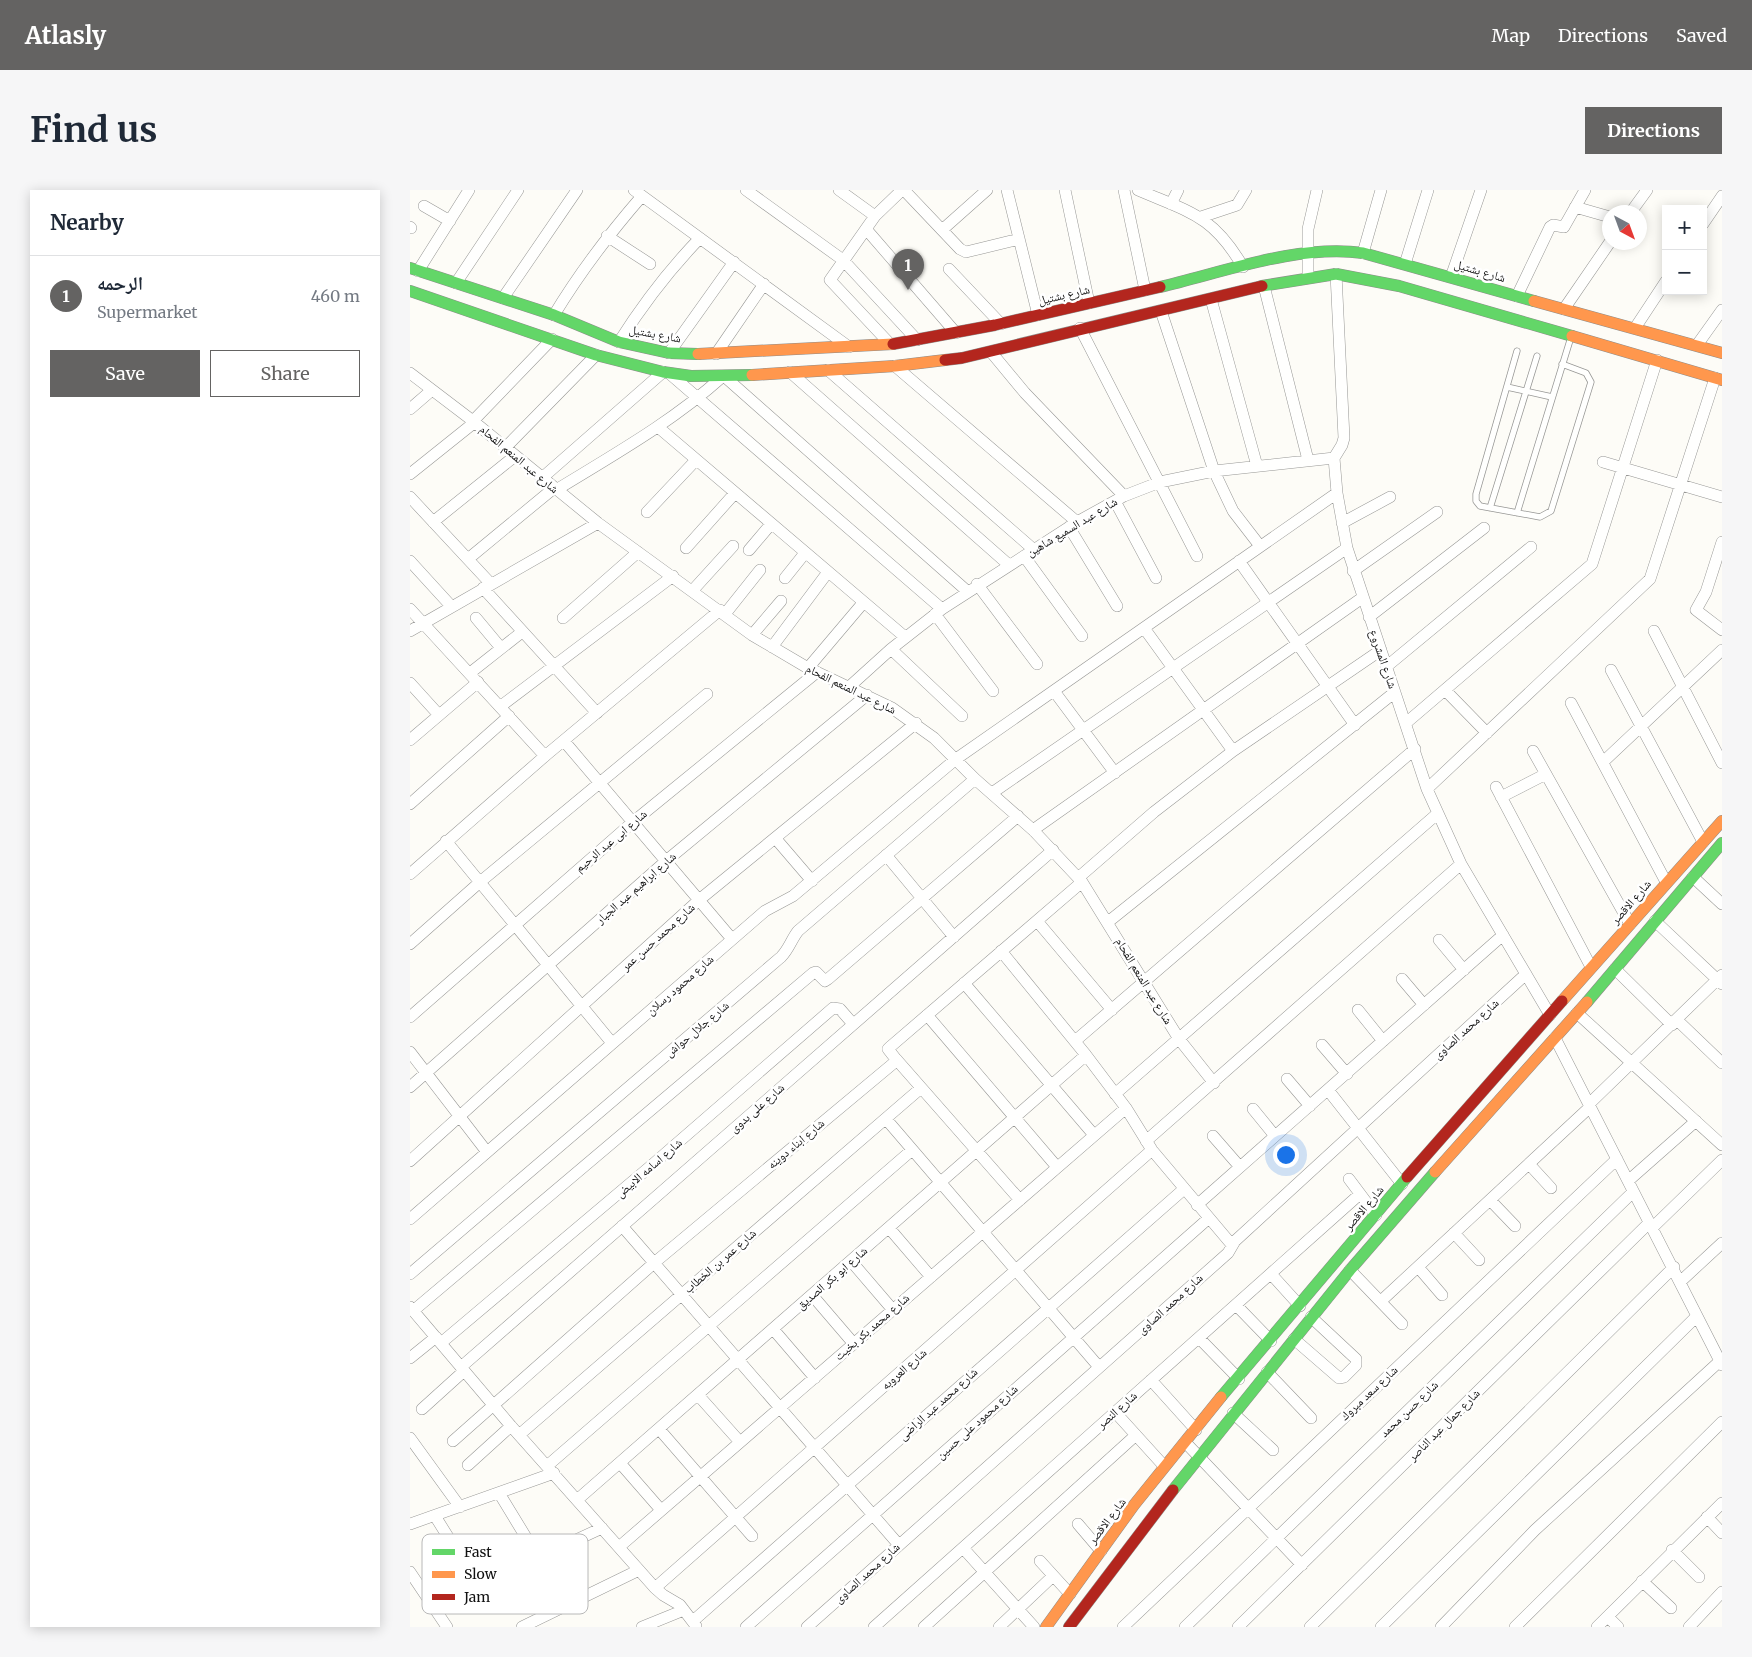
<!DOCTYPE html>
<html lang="en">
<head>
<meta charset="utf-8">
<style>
	:root { --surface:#fff; --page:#f6f6f7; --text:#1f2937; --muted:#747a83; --line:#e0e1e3; --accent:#646362 }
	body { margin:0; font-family:Merriweather,"Noto Naskh Arabic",serif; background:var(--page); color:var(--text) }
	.controls { position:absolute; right:15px; top:15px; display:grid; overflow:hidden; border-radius:0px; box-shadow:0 2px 12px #0003 }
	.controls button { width:45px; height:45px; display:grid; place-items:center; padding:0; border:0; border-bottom:1px solid var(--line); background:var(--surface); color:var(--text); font:25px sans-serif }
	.compass { position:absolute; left:1192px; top:15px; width:45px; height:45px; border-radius:50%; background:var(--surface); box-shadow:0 2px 12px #0003; rotate:139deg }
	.you { position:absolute; left:875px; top:964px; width:18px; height:18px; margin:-12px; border:4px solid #fff; border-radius:50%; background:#1a73e8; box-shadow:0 0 0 8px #1a73e833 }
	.badge { display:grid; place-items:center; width:32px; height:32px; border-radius:50%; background:var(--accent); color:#fff; font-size:16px; font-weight:700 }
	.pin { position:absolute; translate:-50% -41px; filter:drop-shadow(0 1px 2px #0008) }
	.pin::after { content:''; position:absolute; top:26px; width:18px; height:15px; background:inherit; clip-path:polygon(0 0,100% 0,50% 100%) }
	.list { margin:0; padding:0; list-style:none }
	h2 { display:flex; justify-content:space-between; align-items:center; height:65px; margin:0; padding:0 20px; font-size:21px }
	h2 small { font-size:16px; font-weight:400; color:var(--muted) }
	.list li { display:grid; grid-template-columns:32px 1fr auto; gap:15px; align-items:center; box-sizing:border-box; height:80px; padding:0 20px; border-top:1px solid var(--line) }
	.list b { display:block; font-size:19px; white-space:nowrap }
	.list p { margin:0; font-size:16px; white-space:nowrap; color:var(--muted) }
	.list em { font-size:16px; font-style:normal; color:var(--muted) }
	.actions { display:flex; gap:10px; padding:15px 20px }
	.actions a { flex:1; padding:11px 0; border:1px solid var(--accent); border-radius:0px; text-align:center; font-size:18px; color:var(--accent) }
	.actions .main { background:var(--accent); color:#fff }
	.map { position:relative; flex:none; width:1312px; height:1437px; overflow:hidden; border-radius:0px }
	header { display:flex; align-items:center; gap:30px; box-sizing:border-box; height:70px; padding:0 25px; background:var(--accent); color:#fff }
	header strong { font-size:24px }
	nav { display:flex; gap:28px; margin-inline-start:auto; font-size:18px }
	.intro { display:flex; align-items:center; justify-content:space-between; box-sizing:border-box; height:120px; padding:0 30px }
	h1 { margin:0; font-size:35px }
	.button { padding:12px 22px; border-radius:0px; background:var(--accent); color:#fff; font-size:18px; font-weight:700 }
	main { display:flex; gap:30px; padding:0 30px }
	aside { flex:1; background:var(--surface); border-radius:0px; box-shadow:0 2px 12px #0003 }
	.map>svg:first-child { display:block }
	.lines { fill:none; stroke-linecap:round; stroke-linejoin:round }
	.lane-casing { stroke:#979795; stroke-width:7 }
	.street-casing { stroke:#979795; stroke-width:12 }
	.fast-casing { stroke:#8e8d8b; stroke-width:12 }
	.slow-casing { stroke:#8e8d8b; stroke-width:12 }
	.jam-casing { stroke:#8e8d8b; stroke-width:12 }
	.lane { stroke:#fffffe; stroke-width:5.5 }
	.street { stroke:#fffffe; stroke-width:11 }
	.fast { stroke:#63d668; stroke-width:11 }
	.slow { stroke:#ff974d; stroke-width:11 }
	.jam { stroke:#b3261e; stroke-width:11 }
	.labels { text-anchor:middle; stroke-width:5; stroke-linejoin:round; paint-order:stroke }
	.street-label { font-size:12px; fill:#111; stroke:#fff }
	.key { fill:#fff; stroke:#b8b8b8; stroke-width:1 }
	.key-label { font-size:14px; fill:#111 }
</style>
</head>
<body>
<header>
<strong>Atlasly</strong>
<nav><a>Map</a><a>Directions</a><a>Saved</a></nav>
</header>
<div class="intro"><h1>Find us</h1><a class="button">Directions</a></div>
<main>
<aside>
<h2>Nearby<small></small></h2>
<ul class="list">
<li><span class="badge">1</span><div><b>الرحمه</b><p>Supermarket</p></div><em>460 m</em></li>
</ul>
<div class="actions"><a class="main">Save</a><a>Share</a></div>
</aside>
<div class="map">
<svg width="1312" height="1437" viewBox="0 0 1312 1437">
	<rect width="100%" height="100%" fill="#fdfcf7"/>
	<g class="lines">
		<defs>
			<path id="lane" d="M 1107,161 L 1066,304 L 1066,311 L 1070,316 L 1130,327 L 1141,321 L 1181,192 L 1176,183 L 1152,174
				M 1097,197 L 1142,207
				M 1080,318 L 1127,166
				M 1107,323 L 1161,147"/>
			<path id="street" d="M 224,0 L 439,157
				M 336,0 L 433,70 L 507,150
				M 429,0 L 465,26
				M 494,0 L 550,59 L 556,62 L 609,49
				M 597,0 L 628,125
				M 655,0 L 679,113
				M 714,0 L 735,100
				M 728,0 C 779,22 803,25 833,77
				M 761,14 L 768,0
				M 14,16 L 40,31
				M 1165,17 L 1200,27
				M 1221,22 L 1237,0
				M 791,27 L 827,15 L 836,0
				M 1293,34 L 1312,6
				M 0,37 L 1,38
				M 456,39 L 546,143
				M 532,40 L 577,0
				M 197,46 L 240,74
				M 953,63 L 971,0
				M 995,74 L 1018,0
				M 539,79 L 591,134
				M 8,81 L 59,0
				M 926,84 L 934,248 L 932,255 L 924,268 L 927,303 L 937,358 L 1017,599 L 1051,674 L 1140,825
				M 898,87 L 898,39 L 907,0
				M 1041,87 L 1071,0
				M 46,93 L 108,0
				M 854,96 L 898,270
				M 1107,106 L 1140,37 L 1143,35 L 1154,37 L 1175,0
				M 93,108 L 167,0
				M 801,109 L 847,276
				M 1154,119 L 1200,52
				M 751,121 L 804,281 L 823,321 L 850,356
				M 144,125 C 170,82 199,44 232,6
				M 670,138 L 787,366
				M 1225,138 L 1256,91
				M 209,152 C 233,114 259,80 290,48
				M 480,154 L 420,90 L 465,26 L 492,0
				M 1287,155 L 1312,120
				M 581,162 L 615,203 L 714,306
				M 259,163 L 324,72
				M 306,164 L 354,94
				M 485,176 L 667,332
				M 418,180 L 623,359
				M 380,182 L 599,375
				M 0,183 L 63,231 L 188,333 L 342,445 L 398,478 L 482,518 L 524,548 L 565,589 L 623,640 L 672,692 L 769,849 L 804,893
				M 260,184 L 532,419
				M 315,187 L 557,401
				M 0,219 L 22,200
				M 63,231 L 142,149
				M 248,237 L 495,447
				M 95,258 L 186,165
				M 1193,272 L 1312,307
				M 0,284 L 65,232
				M 132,288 L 253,182
				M 146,300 C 203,265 262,232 312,187
				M 0,307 L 81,394
				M 705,311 L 746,388
				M 237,322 L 286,270
				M 23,332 L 105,266
				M 932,333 L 980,307
				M 659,337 L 707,416
				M 1312,352 L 1296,402 L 1286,420 L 1312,440
				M 276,358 L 325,303
				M 339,360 L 361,334
				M 614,366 L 672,446
				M 58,369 L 144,298
				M 0,371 L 41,416
				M 829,371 L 945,535
				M 943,381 L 1027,322
				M 375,388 L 395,363
				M 567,394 L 627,474
				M 73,398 L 187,523
				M 283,400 L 323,356
				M 0,419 L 135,566
				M 315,424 L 350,380
				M 525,424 L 583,501
				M 959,427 L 1074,338
				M 66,428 L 91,458
				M 153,428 L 228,362
				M 734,438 L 823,561
				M 0,441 L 188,333
				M 1244,441 L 1312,573
				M 342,445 L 371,411
				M 362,457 L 418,382
				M 481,459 L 552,526
				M 976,477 L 1121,357
				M 398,478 L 453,413
				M 1201,480 L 1293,652
				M 60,483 L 112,442
				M 0,493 L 29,525
				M 439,497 L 481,459 L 532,419 L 667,332 L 714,306 L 750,292 L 804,281 L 924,268
				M 1035,500 L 1077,543
				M 644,501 L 705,583
				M 1161,513 L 1256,692
				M 91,516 L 263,386
				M 996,533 L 1182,374 L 1247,170
				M 0,550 L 68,492
				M 154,551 L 322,749
				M 1123,561 L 1220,734
				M 1193,572 L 1312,460
				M 1086,597 L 1181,777
				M 1017,599 L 1240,389 L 1305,188
				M 582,603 L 937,358
				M 1091,607 L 1136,584
				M 0,614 L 99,526
				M 623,640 L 952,408
				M 366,649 L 402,691
				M 36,651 L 202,853
				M 476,665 L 544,747
				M 0,684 L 135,566 L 310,420
				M 1283,687 L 1312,714
				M 668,688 L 744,622 L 823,561 L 971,460
				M 627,731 L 702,820
				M 1245,731 L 1312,794
				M 698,732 L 985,502
				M 1029,750 L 1054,780
				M 0,754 L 70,692 L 297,504
				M 591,761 L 676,865 L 716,918 L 742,960 L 822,1055
				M 1205,779 L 1262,835
				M 992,789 L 1014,815
				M 554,793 L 684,945
				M 948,820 L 973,851
				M 1167,823 L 1312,955
				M 517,825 L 647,977
				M 0,827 L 223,632 L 407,482
				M 1267,830 L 1312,873
				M 1145,848 L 1312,1175
				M 665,851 L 1005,559
				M 912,855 L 937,884
				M 0,862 L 77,962
				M 486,869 L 610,1010
				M 877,889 L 900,916
				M 0,897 L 256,671 L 457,505
				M 918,900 L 992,994
				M 705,904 L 1027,624
				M 1179,914 L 1312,785
				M 843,919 L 865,946
				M 476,929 L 689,1177
				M 803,946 L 830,977
				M 736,951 L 1051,674
				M 0,971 L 289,710 L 506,533
				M 1119,974 L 1141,998
				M 939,989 L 966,1025
				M 1218,991 L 1286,931
				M 1080,1010 L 1105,1036
				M 787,1015 L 1093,745
				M 0,1029 L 355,721 L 383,706 L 546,569 L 927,303
				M 212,1036 L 489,1355
				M 479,1038 L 521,1087
				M 1242,1038 L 1312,970
				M 1044,1043 L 1069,1070
				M 441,1071 L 483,1120
				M 1008,1077 L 1032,1105
				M 940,1080 L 992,1134
				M 0,1084 L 371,767 C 379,759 381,750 388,741 L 565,589
				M 861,1084 L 890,1116
				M 1271,1091 L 1312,1053
				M 402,1105 L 444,1154
				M 971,1111 L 1180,917
				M 826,1115 L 861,1151
				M 0,1117 L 101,1236 L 245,1398 L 253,1405 L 270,1415 L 286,1436
				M 3,1121 L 403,783 L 406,782 L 415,791 L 418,789 L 608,626
				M 363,1139 L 405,1188
				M 789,1148 L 829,1189
				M 884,1149 L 929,1188 L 934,1187 L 946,1175 L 946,1169 L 901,1127
				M 31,1153 L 242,975 L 423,818 L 430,819 L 443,834
				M 0,1168 L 26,1147
				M 51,1177 L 643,660
				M 857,1182 L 901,1228
				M 741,1190 L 786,1240
				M 288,1205 L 330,1252
				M 12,1219 L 54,1181
				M 705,1222 L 754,1276
				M 823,1223 L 863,1260
				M 249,1239 L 342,1346
				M 109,1245 L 511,898
				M 0,1248 L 50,1317
				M 43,1251 L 244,1073 L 485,872 L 485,868 L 478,859 L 480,857 L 672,692
				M 775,1252 L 892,1375
				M 210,1273 L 251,1320
				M 58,1275 L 101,1236
				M 137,1276 L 502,960
				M 89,1303 L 128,1367
				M 167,1310 L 676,865
				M 25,1326 L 68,1395
				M 1297,1327 L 1312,1343
				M 0,1334 L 144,1283
				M 668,1334 L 691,1361
				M 209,1357 L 716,918
				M 553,1358 L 624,1437
				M 1262,1360 L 1289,1387
				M 630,1371 L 660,1404
				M 0,1382 L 37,1437
				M 1232,1391 L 1261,1418
				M 245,1398 L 742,960
				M 53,1402 L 192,1338
				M 1198,1427 L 1208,1437
				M 283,1431 L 774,999
				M 112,1437 L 229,1380
				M 232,1437 L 274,1420
				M 336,1437 L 799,1028
				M 397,1437 L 818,1063 L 825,1051 L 1116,784
				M 464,1437 L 950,1004
				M 514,1437 L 726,1245
				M 589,1437 L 643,1386
				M 713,1437 L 1207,969
				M 775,1437 L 1223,1002
				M 828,1437 L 1239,1033
				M 900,1437 L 1264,1077
				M 971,1437 L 1287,1126
				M 1031,1437 L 1125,1340 L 1310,1171
				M 1105,1437 L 1312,1232
				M 1187,1437 L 1312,1313
				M 1279,1437 L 1312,1402"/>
			<path id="fast" d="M 0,78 L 144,125 L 209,152 L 259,163 L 288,164
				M 852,96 L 926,84 L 989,96 L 1162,146
				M 750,97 C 814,82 888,54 953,63 L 1124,111
				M 0,101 L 186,165 L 253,182 L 281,186 L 342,185
				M 1177,812 L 1312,653
				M 811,1207 L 997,987
				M 763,1300 L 940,1080 L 1025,982"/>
			<path id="slow" d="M 1124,111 L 1312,163
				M 1162,146 L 1312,190
				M 288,164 L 483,154
				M 342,185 L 485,176 L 535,170
				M 1152,811 L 1312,631
				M 1025,982 L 1177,812
				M 636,1437 L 724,1315 L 811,1207"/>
			<path id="jam" d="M 483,154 L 585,135 L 750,97
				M 535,170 L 552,168 L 852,96
				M 997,987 L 1152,811
				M 659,1437 L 763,1300"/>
		</defs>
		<use href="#lane" class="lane-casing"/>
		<use href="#street" class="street-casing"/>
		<use href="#fast" class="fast-casing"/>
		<use href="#slow" class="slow-casing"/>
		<use href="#jam" class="jam-casing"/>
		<use href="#lane" class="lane"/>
		<use href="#street" class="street"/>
		<use href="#fast" class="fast"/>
		<use href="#slow" class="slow"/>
		<use href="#jam" class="jam"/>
	</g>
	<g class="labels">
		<g class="street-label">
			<text transform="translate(1070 81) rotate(16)" y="4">شارع بشتيل</text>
			<text transform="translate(654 105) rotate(-13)" y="4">شارع بشتيل</text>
			<text transform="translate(245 144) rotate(10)" y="4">شارع بشتيل</text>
			<text transform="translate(109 269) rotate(40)" y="4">شارع عبد المنعم الفحام</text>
			<text transform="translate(662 337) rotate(-31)" y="4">شارع عبد السميع شاهين</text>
			<text transform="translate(973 469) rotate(71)" y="4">شارع المشروع</text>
			<text transform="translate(441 499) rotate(26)" y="4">شارع عبد المنعم الفحام</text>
			<text transform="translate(201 651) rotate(-40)" y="4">شارع ابى عبد الرحيم</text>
			<text transform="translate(226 698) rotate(-41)" y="4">شارع ابراهيم عبد الجبار</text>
			<text transform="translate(1221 712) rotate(-49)" y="4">شارع الاقصر</text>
			<text transform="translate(248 747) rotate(-42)" y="4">شارع محمد حسن عمر</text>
			<text transform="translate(734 791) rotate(59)" y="4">شارع عبد المنعم الفحام</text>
			<text transform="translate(270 795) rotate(-41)" y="4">شارع محمود رسلان</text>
			<text transform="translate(287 839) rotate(-40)" y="4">شارع جلال حواش</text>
			<text transform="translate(1056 839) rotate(-42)" y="4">شارع محمد الصاوى</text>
			<text transform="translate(347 918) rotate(-41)" y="4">شارع على بدوى</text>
			<text transform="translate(386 954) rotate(-40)" y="4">شارع ابناء دوينه</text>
			<text transform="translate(239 978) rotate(-41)" y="4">شارع اسامه الابيض</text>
			<text transform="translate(954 1018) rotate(-50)" y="4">شارع الاقصر</text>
			<text transform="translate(310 1071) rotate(-41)" y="4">شارع عمر بن الخطاب</text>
			<text transform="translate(422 1088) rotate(-41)" y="4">شارع ابو بكر الصديق</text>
			<text transform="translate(760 1114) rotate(-42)" y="4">شارع محمد الصاوى</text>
			<text transform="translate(462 1137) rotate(-41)" y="4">شارع محمد بكر بخيت</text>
			<text transform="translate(494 1179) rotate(-41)" y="4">شارع العروبه</text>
			<text transform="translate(959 1203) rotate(-43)" y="4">شارع سعد مبروك</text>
			<text transform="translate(528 1214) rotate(-42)" y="4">شارع محمد عبد الراضى</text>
			<text transform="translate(999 1219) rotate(-44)" y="4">شارع حسن محمد</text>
			<text transform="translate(707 1220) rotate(-42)" y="4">شارع النصر</text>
			<text transform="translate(567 1232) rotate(-42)" y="4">شارع محمود على حسين</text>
			<text transform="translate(1034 1235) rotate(-45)" y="4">شارع جمال عبد الناصر</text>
			<text transform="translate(697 1331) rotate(-53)" y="4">شارع الاقصر</text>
			<text transform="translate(457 1383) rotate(-42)" y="4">شارع محمد الصاوى</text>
		</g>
	</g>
	<rect x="12" y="1344" width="166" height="80" rx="8" class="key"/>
	<rect x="22" y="1359" width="23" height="6" fill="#63d668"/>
	<rect x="22" y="1381" width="23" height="7" fill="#ff974d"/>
	<rect x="22" y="1404" width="23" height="6" fill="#b3261e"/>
	<g class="key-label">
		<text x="54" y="1367">Fast</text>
		<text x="54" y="1389">Slow</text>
		<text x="54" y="1412">Jam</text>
	</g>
</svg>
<div class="controls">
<button>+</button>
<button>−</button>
</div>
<svg class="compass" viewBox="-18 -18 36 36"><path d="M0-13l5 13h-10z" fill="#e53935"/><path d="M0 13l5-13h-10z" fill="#747a83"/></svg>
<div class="you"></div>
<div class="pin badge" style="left:498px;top:100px">1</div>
</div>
</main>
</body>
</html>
